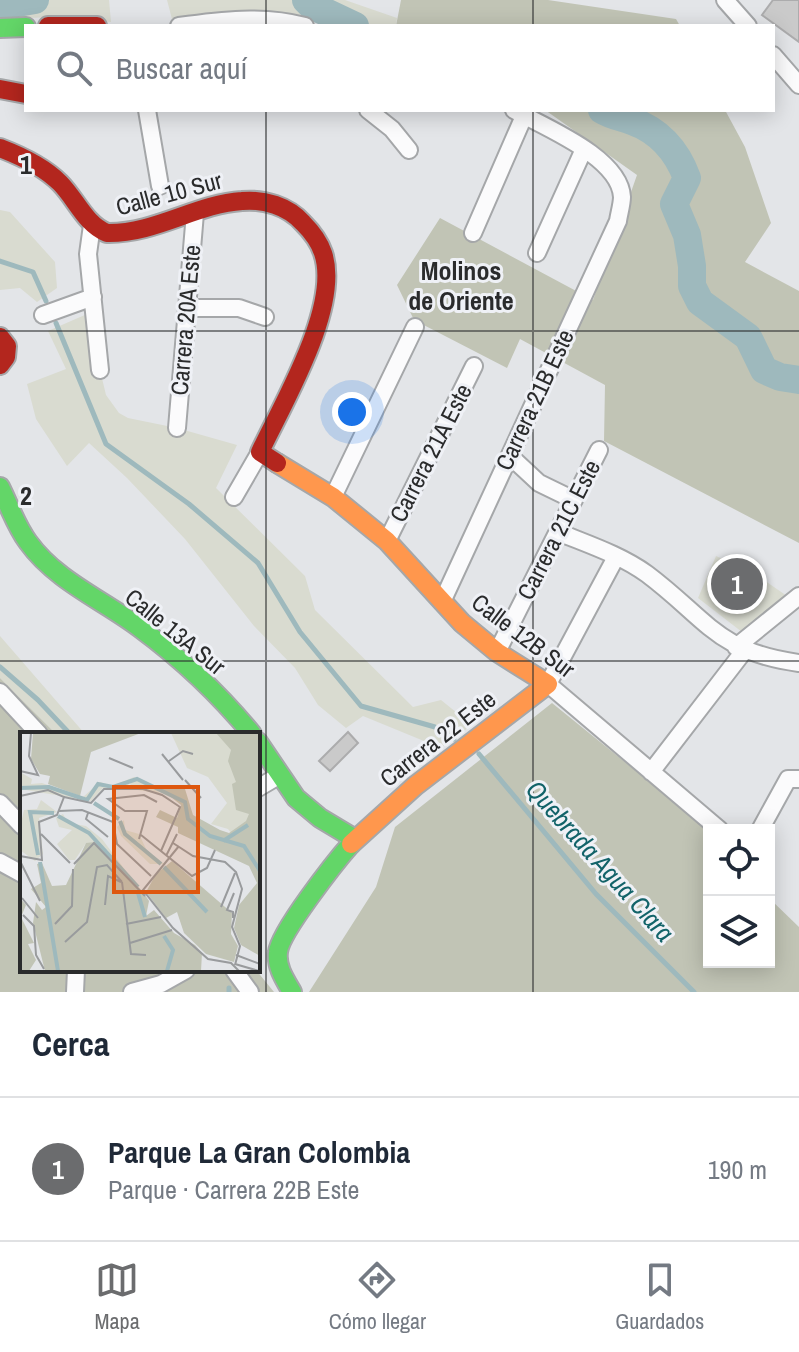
<!DOCTYPE html>
<html lang="es">
<head>
<meta charset="utf-8">
<style>
	:root { --surface:#fff; --page:#f6f6f7; --text:#1f2937; --muted:#747a83; --line:#e0e1e3; --accent:#6b6c6e }
	body { margin:0; font-family:"Archivo Narrow",sans-serif; background:var(--page); color:var(--text) }
	.controls { position:absolute; right:24px; bottom:24px; display:grid; overflow:hidden; border-radius:0px; box-shadow:0 4px 20px #0003 }
	.controls button { width:72px; height:72px; display:grid; place-items:center; padding:0; border:0; border-bottom:2px solid var(--line); background:var(--surface); color:var(--text); font:40px sans-serif }
	.you { position:absolute; left:352px; top:412px; width:28px; height:28px; margin:-20px; border:6px solid #fff; border-radius:50%; background:#1a73e8; box-shadow:0 0 0 12px #1a73e833 }
	.badge { display:grid; place-items:center; width:52px; height:52px; border-radius:50%; background:var(--accent); color:#fff; font-size:26px; font-weight:700 }
	.pin { position:absolute; translate:-50% -50%; border:4px solid #fff; box-shadow:0 2px 8px #0006 }
	.list { margin:0; padding:0; list-style:none }
	h2 { display:flex; justify-content:space-between; align-items:center; height:104px; margin:0; padding:0 32px; font-size:34px }
	h2 small { font-size:26px; font-weight:400; color:var(--muted) }
	.list li { display:grid; grid-template-columns:52px 1fr auto; gap:24px; align-items:center; box-sizing:border-box; height:144px; padding:0 32px; border-top:2px solid var(--line) }
	.list b { display:block; font-size:30px; white-space:nowrap }
	.list p { margin:0; font-size:26px; white-space:nowrap; color:var(--muted) }
	.list em { font-size:26px; font-style:normal; color:var(--muted) }
	.icon { flex:none; width:44px; height:44px; fill:none; stroke:currentColor; stroke-width:2; stroke-linecap:round; stroke-linejoin:round }
	.map { position:relative; flex:none; width:799px; height:992px; overflow:hidden }
	.search { position:absolute; background:var(--surface); box-shadow:0 4px 20px #0003; left:24px; right:24px; top:24px; height:88px; display:flex; align-items:center; gap:20px; box-sizing:border-box; padding:0 28px; border-radius:0px; color:var(--muted); font-size:30px }
	.sheet { height:248px; background:var(--surface) }
	nav { display:flex; justify-content:space-around; align-items:center; box-sizing:border-box; height:112px; border-top:2px solid var(--line); background:var(--surface); font-size:22px; color:var(--muted) }
	nav a { display:grid; justify-items:center; gap:4px }
	nav .on { color:var(--accent) }
	.map>svg:first-child { display:block }
	.green { fill:#d9dbd0 }
	.forest { fill:#c1c4b5 }
	.lines { fill:none; stroke-linecap:round; stroke-linejoin:round }
	.stream { stroke:#9eb9bd; stroke-width:5 }
	.river { stroke:#9eb9bd; stroke-width:28 }
	.building { fill:#cacaca; stroke:#acacad; stroke-width:2 }
	.street-casing { stroke:#a5a7a9; stroke-width:20 }
	.fast-casing { stroke:#a5a7a9; stroke-width:22 }
	.slow-casing { stroke:#a5a7a9; stroke-width:22 }
	.jam-casing { stroke:#a5a7a9; stroke-width:22 }
	.street { stroke:#fbfbfc; stroke-width:16 }
	.fast { stroke:#63d668; stroke-width:18 }
	.slow { stroke:#ff974d; stroke-width:18 }
	.jam { stroke:#b3261e; stroke-width:18 }
	.grid { fill:none; stroke:#2a2b2c; stroke-width:2; stroke-opacity:0.55 }
	.labels { text-anchor:middle; stroke-width:6; stroke-linejoin:round; paint-order:stroke }
	.street-label { font-size:24px; fill:#2a2b2c; stroke:#eff1f6 }
	.neighbourhood-label { font-size:26px; font-weight:bold; fill:#2a2b2c; stroke:#eff1f6 }
	.water-label { font-size:26px; font-style:italic; fill:#126369; stroke:#eff1f6 }
	.inset-river { fill:none; stroke:#9eb9bd; stroke-width:4 }
	.inset-road { fill:none; stroke:#999b9d; stroke-width:2 }
	.view { fill:#de570e; fill-opacity:0.15; stroke:#de570e; stroke-width:4 }
	.inset-edge { fill:none; stroke:#2a2b2c; stroke-width:4 }
	.grid-label { font-size:26px; text-anchor:middle; font-weight:bold; fill:#2a2b2c; stroke:#eff1f6; stroke-width:6; stroke-linejoin:round; paint-order:stroke }
</style>
</head>
<body>
<div class="map">
<svg width="799" height="992" viewBox="0 0 799 992">
	<rect width="100%" height="100%" fill="#e3e5e8"/>
	<path class="green" d="M 0,0 L 109,0 L 111,22 L 55,17 L 0,19 Z
		M 167,0 L 345,0 L 397,18 L 396,26 L 337,26 L 305,15 L 235,12 L 172,19 Z
		M 0,210 L 10,212 L 55,262 L 57,288 L 37,302 L 20,288 L 0,290 Z
		M 94,311 L 100,370 L 106,395 L 119,413 L 128,418 L 177,428 L 237,445 L 216,488 L 305,576 L 315,610 L 413,707 L 441,700 L 472,725 L 441,748 L 363,716 L 346,728 L 318,705 L 295,668 L 254,626 L 185,539 L 127,478 L 89,443 L 67,466 L 36,419 L 27,384 L 66,369 L 48,331 Z
		M 716,556 L 752,572 L 787,596 L 742,632 L 698,598 Z
		M 0,636 L 85,734 L 56,734 L 0,678 Z"/>
	<path class="forest" d="M 401,0 L 548,0 L 676,19 L 680,26 L 396,26 Z
		M 545,110 L 725,110 L 745,147 L 771,223 L 745,262 L 799,291 L 799,543 L 604,441 L 605,385 L 520,339 L 507,368 L 414,320 L 397,285 L 440,218 L 593,300 L 637,175 Z
		M 0,678 L 56,734 L 22,734 L 22,970 L 256,970 L 274,992 L 0,992 Z
		M 552,703 L 709,830 L 709,962 L 769,962 L 769,898 L 799,927 L 799,992 L 309,992 L 376,887 L 395,827 Z"/>
	<g class="lines">
		<path class="stream" d="M 0,261 L 33,272 L 46,301
			M 56,323 L 106,444 L 189,504 L 258,563 L 300,632 L 361,706 L 435,727 L 454,739
			M 0,667 L 38,700 L 70,734
			M 479,754 L 596,894 L 694,992
			M 229,992 L 229,988"/>
		<path class="river" d="M 306,0 L 311,5 L 355,26
			M 0,6 L 35,0
			M 602,110 C 612,116 621,117 632,121 C 660,131 677,151 687,178 L 674,204 L 687,235 L 692,266 L 692,286 L 700,302 L 748,337 L 764,370 L 780,377 L 799,380"/>
	</g>
	<path class="building" d="M 773,0 L 799,0 L 799,42 L 762,15 Z
		M 348,732 L 358,743 L 330,771 L 319,761 Z"/>
	<g class="lines">
		<defs>
			<path id="street" d="M 725,0 L 748,26
				M 179,26 C 221,20 263,15 305,26
				M 773,55 L 799,85
				M 147,110 L 160,186
				M 368,110 L 392,129 L 409,150
				M 92,225 L 88,254 L 100,370
				M 473,233 L 524,116
				M 537,253 L 584,149
				M 187,308 L 239,308 L 265,317
				M 43,315 L 93,297
				M 177,428 L 195,213
				M 510,456 L 539,483 L 574,500
				M 234,497 L 260,452
				M 333,497 L 415,327
				M 558,532 C 587,544 621,555 647,574 C 707,619 717,652 799,663
				M 387,541 L 474,366
				M 616,557 L 548,684 L 720,830
				M 442,602 L 618,221 C 619,214 622,204 622,197 C 620,157 544,127 514,110
				M 736,647 L 799,596
				M 497,652 L 599,450
				M 0,692 L 39,734
				M 651,772 L 744,651
				M 258,788 L 280,775
				M 0,803 L 22,826
				M 760,830 L 788,779 L 799,779
				M 0,862 L 22,874
				M 234,970 L 250,992
				M 75,992 L 76,970
				M 132,992 L 161,984 L 186,970"/>
			<path id="fast" d="M 0,28 L 26,27
				M 0,487 C 9,505 16,526 28,542 C 56,581 103,600 140,628 C 182,659 219,694 252,734
				M 258,742 L 296,798 L 320,818 L 355,839
				M 292,992 C 285,980 276,967 278,952 C 280,932 336,861 351,844"/>
			<path id="slow" d="M 277,463 L 333,497 L 387,541 L 462,623 L 497,652 L 548,684 L 415,786 L 351,844"/>
			<path id="jam" d="M 48,26 L 97,26
				M 0,89 L 26,94
				M 0,148 C 21,156 44,167 60,183 C 76,199 85,224 107,233 C 155,234 196,204 242,201 C 264,199 288,206 303,223 C 312,232 319,241 323,253 C 341,306 283,403 260,452 L 277,463
				M 0,337 L 7,346 L 6,357 L 0,365"/>
		</defs>
		<use href="#street" class="street-casing"/>
		<use href="#fast" class="fast-casing"/>
		<use href="#slow" class="slow-casing"/>
		<use href="#jam" class="jam-casing"/>
		<use href="#street" class="street"/>
		<use href="#fast" class="fast"/>
		<use href="#slow" class="slow"/>
		<use href="#jam" class="jam"/>
	</g>
	<path class="grid" d="M 266,0 L 266,26M 533,0 L 533,26M 266,110 L 266,992M 533,110 L 533,992M 0,331 L 799,331M 0,661 L 799,661"/>
	<g class="labels">
		<g class="street-label">
			<text transform="translate(169 194) rotate(-15)" y="8">Calle 10 Sur</text>
			<text transform="translate(186 320) rotate(-85)" y="8">Carrera 20A Este</text>
			<text transform="translate(535 400) rotate(-65)" y="8">Carrera 21B Este</text>
			<text transform="translate(431 453) rotate(-63)" y="8">Carrera 21A Este</text>
			<text transform="translate(559 530) rotate(-63)" y="8">Carrera 21C Este</text>
			<text transform="translate(175 632) rotate(39)" y="8">Calle 13A Sur</text>
			<text transform="translate(523 636) rotate(37)" y="8">Calle 12B Sur</text>
			<text transform="translate(438 739) rotate(-38)" y="8">Carrera 22 Este</text>
		</g>
		<g class="neighbourhood-label">
			<text x="461" y="280">Molinos<tspan x="461" dy="30">de Oriente</tspan></text>
		</g>
		<g class="water-label">
			<text transform="translate(600 861) rotate(48)" y="9">Quebrada Agua Clara</text>
		</g>
	</g>
	<g transform="translate(20 732)">
		<rect width="240" height="240" fill="#e3e5e8"/>
		<path d="M 151,1 L 240,1 L 240,138 L 208,97 L 191,92 L 207,71 L 188,45 L 167,36 ZM 0,40 L 12,47 L 11,52 L 22,51 L 63,65 L 80,50 L 92,54 L 114,45 L 142,62 L 112,57 L 110,51 L 105,57 L 83,56 L 71,69 L 0,57 ZM 21,68 L 37,80 L 19,86 L 23,122 L 15,129 L 0,118 L 0,95 L 4,78 L 17,77 ZM 43,82 L 48,91 L 66,94 L 82,107 L 114,150 L 92,125 L 66,111 L 55,128 L 49,128 L 37,112 L 52,98 L 39,95 L 36,86 ZM 104,88 L 105,98 L 119,102 L 127,119 L 144,132 L 130,132 L 101,104 L 97,95 Z" fill="#d9dbd0"/>
		<path d="M 13,1 L 121,1 L 71,20 L 60,64 L 28,52 L 30,44 L 20,42 L 11,27 ZM 196,1 L 240,1 L 240,224 L 221,213 L 214,196 L 219,173 L 237,151 L 229,134 L 158,101 L 158,95 L 136,85 L 140,78 L 157,86 L 161,73 L 136,53 L 165,57 L 173,83 L 200,98 L 209,101 L 226,89 L 229,82 L 216,78 L 212,52 L 216,50 L 208,29 L 211,18 ZM 75,110 L 123,160 L 129,169 L 126,184 L 134,178 L 154,201 L 175,213 L 182,221 L 181,239 L 25,239 L 13,191 L 16,170 L 22,178 L 26,175 L 11,157 L 21,151 L 17,132 L 22,131 L 32,154 L 46,153 L 66,111 ZM 152,129 L 212,181 L 211,202 L 218,214 L 214,230 L 186,222 L 164,201 L 157,180 L 146,186 L 126,160 L 136,142 ZM 0,166 L 6,173 L 1,185 L 14,211 L 8,212 L 16,228 L 9,239 L 0,239 Z" fill="#c1c4b5"/>
		<path class="inset-river" d="M 0,56 L 29,55 L 67,68 L 78,52 L 93,55 L 117,47 L 165,70 L 168,87 L 190,104 L 224,114 L 240,139M 74,71 L 99,87M 38,84 L 69,101 L 118,155M 100,89 L 105,102 L 141,132M 203,109 L 228,93M 18,123 L 10,80 L 34,81M 20,130 L 38,239M 144,135 L 187,180M 118,161 L 125,185M 144,204 L 153,218 L 147,239"/>
		<path class="inset-road" d="M 142,22 L 163,48M 89,26 L 113,36M 149,29 L 163,19 L 173,22M 0,39 L 18,43 L 9,24 L 11,1M 165,48 L 181,66M 0,64 L 28,58 L 44,65 L 37,83 L 19,90 L 22,128 L 0,124M 44,65 L 71,71 L 84,57 L 123,57 L 142,63 L 160,75 L 141,119M 39,79 L 62,78 L 93,90 L 97,112 L 131,144M 68,81 L 66,87 L 88,105M 21,102 L 50,131M 121,103 L 172,144 L 187,136 L 195,118M 119,107 L 127,79 L 105,79 L 88,67 L 124,63 L 137,70M 153,111 L 173,124 L 205,130 L 216,140 L 222,157 L 212,195 L 220,214 L 215,233M 159,114 L 123,158 L 153,196 L 188,227 L 211,231 L 219,239M 146,124 L 157,102M 0,129 L 20,169M 54,132 L 74,111 L 125,164M 102,150 L 111,222 L 126,223M 2,166 L 18,186M 85,173 L 88,144 L 101,150M 201,175 L 215,141M 3,183 L 14,194 L 16,223 L 24,237M 213,186 L 213,180 L 207,178 L 214,161M 35,192 L 52,174 L 53,137M 106,192 L 141,185M 45,210 L 67,190 L 77,135 L 87,133 L 102,150M 110,211 L 152,198M 216,223 L 240,232M 215,232 L 239,239"/>
		<path class="view" d="M 94,55 L 178,55 L 178,160 L 94,160 Z"/>
		<rect width="240" height="240" class="inset-edge"/>
	</g>
	<g class="grid-label">
		<text x="26" y="174">1</text>
		<text x="26" y="505">2</text>
	</g>
</svg>
<div class="controls">
<button><svg class="icon" aria-label="locate" viewBox="0 0 24 24"><circle cx="12" cy="12" r="6"/><path d="M12 2v4M12 18v4M2 12h4M18 12h4"/></svg></button>
<button><svg class="icon" aria-label="layers" viewBox="0 0 24 24"><path d="M12 4l9 5-9 5-9-5zM3 14l9 5 9-5"/></svg></button>
</div>
<div class="you"></div>
<div class="pin badge" style="left:737px;top:584px">1</div>
<div class="search"><svg class="icon" aria-label="search" viewBox="0 0 24 24"><circle cx="10" cy="10" r="6"/><path d="M15 15l6 6"/></svg>Buscar aquí</div>
</div>
<section class="sheet">
<h2>Cerca<small></small></h2>
<ul class="list">
<li><span class="badge">1</span><div><b>Parque La Gran Colombia</b><p>Parque · Carrera 22B Este</p></div><em>190 m</em></li>
</ul>
</section>
<nav>
<a class="on"><svg class="icon" aria-label="map" viewBox="0 0 24 24"><path d="M3 6l6-2 6 2 6-2v14l-6 2-6-2-6 2zM9 4v14M15 6v14"/></svg>Mapa</a>
<a><svg class="icon" aria-label="directions" viewBox="0 0 24 24"><path d="M12 3l9 9-9 9-9-9zM9 14v-3h6M13 9l2 2-2 2"/></svg>Cómo llegar</a>
<a><svg class="icon" aria-label="saved" viewBox="0 0 24 24"><path d="M7 4h10v16l-5-4-5 4z"/></svg>Guardados</a>
</nav>
</body>
</html>
